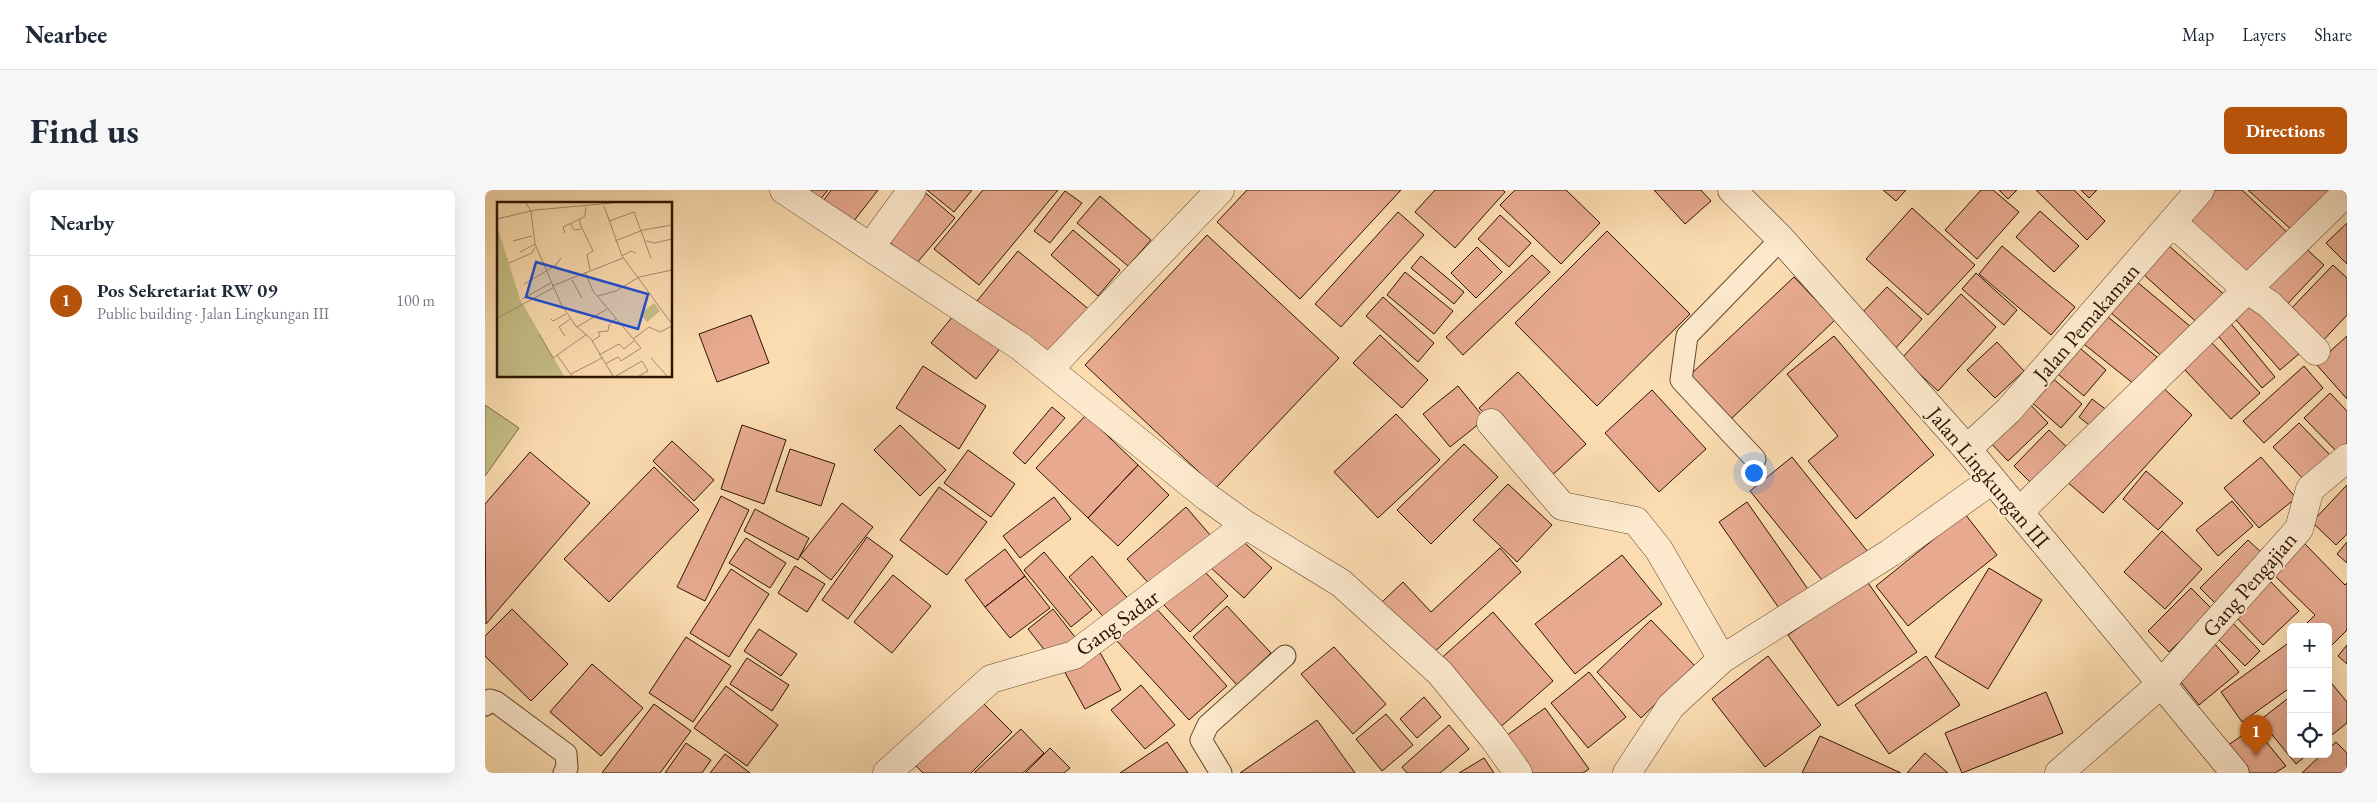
<!DOCTYPE html>
<html lang="en">
<head>
<meta charset="utf-8">
<style>
	:root { --surface:#fff; --page:#f6f6f7; --text:#1f2937; --muted:#747a83; --line:#e0e1e3; --accent:#b45309 }
	body { margin:0; font-family:"EB Garamond",serif; background:var(--page); color:var(--text) }
	.controls { position:absolute; right:15px; bottom:15px; display:grid; overflow:hidden; border-radius:8px; box-shadow:0 5px 20px #0002 }
	.controls button { width:45px; height:45px; display:grid; place-items:center; padding:0; border:0; border-bottom:1px solid var(--line); background:var(--surface); color:var(--text); font:25px sans-serif }
	.you { position:absolute; left:1268px; top:282px; width:18px; height:18px; margin:-12px; border:4px solid #fff; border-radius:50%; background:#1a73e8; box-shadow:0 0 0 8px #1a73e833 }
	.badge { display:grid; place-items:center; width:32px; height:32px; border-radius:50%; background:var(--accent); color:#fff; font-size:16px; font-weight:700 }
	.pin { position:absolute; translate:-50% -41px; filter:drop-shadow(0 1px 2px #0008) }
	.pin::after { content:''; position:absolute; top:26px; width:18px; height:15px; background:inherit; clip-path:polygon(0 0,100% 0,50% 100%) }
	.list { margin:0; padding:0; list-style:none }
	h2 { display:flex; justify-content:space-between; align-items:center; height:65px; margin:0; padding:0 20px; font-size:21px }
	h2 small { font-size:16px; font-weight:400; color:var(--muted) }
	.list li { display:grid; grid-template-columns:32px 1fr auto; gap:15px; align-items:center; box-sizing:border-box; height:90px; padding:0 20px; border-top:1px solid var(--line) }
	.list b { display:block; font-size:19px; white-space:nowrap }
	.list p { margin:0; font-size:16px; white-space:nowrap; color:var(--muted) }
	.list em { font-size:16px; font-style:normal; color:var(--muted) }
	.icon { flex:none; width:28px; height:28px; fill:none; stroke:currentColor; stroke-width:2; stroke-linecap:round; stroke-linejoin:round }
	.map { position:relative; flex:none; width:1862px; height:583px; overflow:hidden; border-radius:8px }
	header { display:flex; align-items:center; gap:30px; box-sizing:border-box; height:70px; padding:0 25px; background:var(--surface); border-bottom:1px solid var(--line) }
	header strong { font-size:24px }
	nav { display:flex; gap:28px; margin-inline-start:auto; font-size:18px }
	.intro { display:flex; align-items:center; justify-content:space-between; box-sizing:border-box; height:120px; padding:0 30px }
	h1 { margin:0; font-size:35px }
	.button { padding:12px 22px; border-radius:8px; background:var(--accent); color:#fff; font-size:18px; font-weight:700 }
	main { display:flex; gap:30px; padding:0 30px }
	aside { flex:1; background:var(--surface); border-radius:8px; box-shadow:0 5px 20px #0002 }
	.map>svg:first-child { display:block }
	.pitch { fill:#c5be87; stroke:#7a6944 }
	.building { fill:#e7aa90; stroke:#2e1400 }
	.lines { fill:none; stroke-linecap:round; stroke-linejoin:round }
	.lane-casing { stroke:#61462c; stroke-width:23 }
	.street-casing { stroke:#61462c; stroke-width:29 }
	.secondary-casing { stroke:#2e1400; stroke-width:29 }
	.lane { stroke:#fce8cc; stroke-width:21 }
	.street { stroke:#fce8cc; stroke-width:28 }
	.secondary { stroke:#fce8cc; stroke-width:28 }
	.labels { text-anchor:middle; stroke-width:4; stroke-linejoin:round; paint-order:stroke }
	.street-label { font-size:22px; fill:#2e1400; stroke:#fce8cc }
	.inset-road { fill:none; stroke:#a98c6a; stroke-width:1 }
	.view { fill:#1d4ed8; fill-opacity:0.15; stroke:#1d4ed8; stroke-width:2.5 }
	.inset-edge { fill:none; stroke:#2e1400; stroke-width:2.5 }
</style>
</head>
<body>
<header>
<strong>Nearbee</strong>
<nav><a>Map</a><a>Layers</a><a>Share</a></nav>
</header>
<div class="intro"><h1>Find us</h1><a class="button">Directions</a></div>
<main>
<aside>
<h2>Nearby<small></small></h2>
<ul class="list">
<li><span class="badge">1</span><div><b>Pos Sekretariat RW 09</b><p>Public building · Jalan Lingkungan III</p></div><em>100 m</em></li>
</ul>
</aside>
<div class="map">
<svg width="1862" height="583" viewBox="0 0 1862 583">
	<rect width="100%" height="100%" fill="#fbdcb0"/>
	<filter id="stains"><feTurbulence type="fractalNoise" baseFrequency=".004" numOctaves="4"/><feColorMatrix values="0 0 0 0 .2 0 0 0 0 .09 0 0 0 0 .02 0 0 0 .5 -.17"/></filter>
	<radialGradient id="worn" r=".72"><stop offset=".6" stop-color="#630" stop-opacity="0"/><stop offset="1" stop-color="#630" stop-opacity=".3"/></radialGradient>
	<path class="pitch" d="M 0,215 L 34,238 L 0,286 Z"/>
	<path class="building" d="M 322,0 L 343,0 L 334,11 Z
		M 346,0 L 393,0 L 368,32 L 339,10 Z
		M 437,0 L 470,28 L 431,74 L 398,47 Z
		M 442,0 L 487,0 L 469,22 Z
		M 498,0 L 573,0 L 494,95 L 449,59 Z
		M 762,0 L 916,0 L 815,109 L 732,32 Z
		M 950,0 L 1018,0 L 1020,2 L 970,58 L 930,22 Z
		M 1030,0 L 1081,0 L 1115,33 L 1076,74 L 1015,15 Z
		M 1169,0 L 1216,0 L 1226,11 L 1200,34 Z
		M 1398,0 L 1421,0 L 1411,11 Z
		M 1496,0 L 1508,0 L 1534,22 L 1492,69 L 1460,40 Z
		M 1514,0 L 1532,0 L 1523,9 Z
		M 1551,0 L 1589,0 L 1620,31 L 1602,50 Z
		M 1596,0 L 1612,0 L 1604,8 Z
		M 1726,0 L 1757,0 L 1805,45 L 1759,95 L 1694,34 Z
		M 1763,0 L 1850,0 L 1810,43 Z
		M 580,1 L 597,13 L 565,53 L 549,41 Z
		M 615,6 L 666,50 L 643,76 L 592,33 Z
		M 1427,18 L 1490,75 L 1443,125 L 1381,69 Z
		M 1555,21 L 1594,56 L 1569,82 L 1531,47 Z
		M 913,22 L 939,45 L 856,137 L 830,114 Z
		M 1015,25 L 1046,53 L 1024,77 L 993,49 Z
		M 1862,33 L 1862,74 L 1841,53 Z
		M 588,40 L 635,80 L 613,106 L 566,65 Z
		M 1122,41 L 1205,124 L 1112,216 L 1030,133 Z
		M 722,45 L 854,168 L 731,298 L 600,175 Z
		M 1816,54 L 1839,75 L 1797,120 L 1775,100 Z
		M 1683,55 L 1743,108 L 1717,137 L 1658,84 Z
		M 1517,56 L 1590,117 L 1566,145 L 1494,84 Z
		M 992,57 L 1017,82 L 991,108 L 966,83 Z
		M 533,61 L 606,121 L 565,171 L 492,111 Z
		M 1047,65 L 1065,82 L 978,165 L 961,147 Z
		M 936,66 L 979,102 L 969,114 L 926,78 Z
		M 1848,75 L 1862,88 L 1862,125 L 1833,156 L 1800,125 Z
		M 920,82 L 968,121 L 949,144 L 902,105 Z
		M 1491,83 L 1532,120 L 1519,135 L 1477,99 Z
		M 1309,87 L 1350,130 L 1246,229 L 1205,185 Z
		M 1651,91 L 1706,137 L 1679,168 L 1625,122 Z
		M 1402,97 L 1437,129 L 1408,161 L 1372,128 Z
		M 1476,104 L 1511,137 L 1453,201 L 1417,168 Z
		M 1764,105 L 1815,163 L 1795,180 L 1744,122 Z
		M 898,107 L 949,153 L 933,172 L 881,126 Z
		M 473,120 L 517,156 L 491,189 L 446,153 Z
		M 1618,123 L 1672,167 L 1649,194 L 1595,151 Z
		M 266,125 L 284,173 L 232,192 L 214,144 Z
		M 1743,130 L 1790,187 L 1777,198 L 1729,141 Z
		M 895,145 L 943,190 L 917,218 L 868,173 Z
		M 1349,146 L 1449,265 L 1371,329 L 1323,271 L 1353,246 L 1302,184 Z
		M 1862,146 L 1862,209 L 1831,174 Z
		M 1512,152 L 1539,181 L 1510,208 L 1482,180 Z
		M 1727,153 L 1775,203 L 1746,229 L 1699,179 Z
		M 1590,154 L 1621,180 L 1599,206 L 1568,180 Z
		M 438,176 L 501,216 L 474,259 L 411,218 Z
		M 1819,176 L 1838,198 L 1779,253 L 1758,231 Z
		M 1033,182 L 1101,254 L 1062,290 L 994,218 Z
		M 1565,186 L 1597,214 L 1576,238 L 1544,210 Z
		M 1672,192 L 1707,225 L 1618,323 L 1580,290 Z
		M 973,196 L 1000,229 L 965,257 L 938,224 Z
		M 1167,200 L 1221,259 L 1174,302 L 1120,243 Z
		M 1845,203 L 1862,221 L 1862,258 L 1855,265 L 1819,228 Z
		M 1540,209 L 1563,233 L 1523,271 L 1501,248 Z
		M 1607,209 L 1627,224 L 1613,242 L 1594,227 Z
		M 567,217 L 580,228 L 540,274 L 528,263 Z
		M 911,224 L 955,270 L 893,328 L 849,282 Z
		M 601,225 L 653,275 L 603,328 L 551,278 Z
		M 1814,233 L 1848,268 L 1822,293 L 1788,257 Z
		M 257,235 L 301,250 L 279,314 L 236,299 Z
		M 415,235 L 461,280 L 435,306 L 389,260 Z
		M 1564,240 L 1587,262 L 1551,298 L 1529,276 Z
		M 187,251 L 229,290 L 209,311 L 168,271 Z
		M 979,254 L 1013,287 L 946,354 L 912,320 Z
		M 305,259 L 350,274 L 336,316 L 291,301 Z
		M 483,260 L 530,294 L 506,327 L 459,293 Z
		M 45,262 L 105,313 L 1,434 L 0,314 Z
		M 1307,267 L 1383,362 L 1341,395 L 1265,301 Z
		M 1776,267 L 1811,308 L 1774,338 L 1739,298 Z
		M 653,275 L 684,305 L 633,356 L 603,328 Z
		M 169,277 L 214,320 L 124,412 L 79,369 Z
		M 1661,281 L 1698,313 L 1673,340 L 1638,309 Z
		M 1023,294 L 1067,335 L 1032,372 L 988,330 Z
		M 1862,295 L 1862,344 L 1851,355 L 1827,332 Z
		M 454,297 L 502,332 L 462,385 L 415,350 Z
		M 236,306 L 264,320 L 220,411 L 192,397 Z
		M 569,307 L 586,329 L 535,368 L 518,346 Z
		M 1747,311 L 1768,336 L 1733,366 L 1711,340 Z
		M 1262,312 L 1325,402 L 1296,421 L 1234,332 Z
		M 357,313 L 388,337 L 346,390 L 315,366 Z
		M 701,317 L 726,346 L 667,397 L 642,369 Z
		M 270,319 L 324,348 L 313,370 L 259,341 Z
		M 1480,324 L 1512,365 L 1423,436 L 1391,396 Z
		M 1677,341 L 1717,379 L 1680,419 L 1639,382 Z
		M 752,346 L 787,378 L 759,408 L 724,376 Z
		M 382,347 L 408,366 L 363,429 L 337,410 Z
		M 261,348 L 301,373 L 285,398 L 244,373 Z
		M 1763,350 L 1780,366 L 1732,415 L 1715,398 Z
		M 1862,352 L 1862,373 L 1852,364 Z
		M 1819,353 L 1860,395 L 1862,393 L 1862,440 L 1843,459 L 1843,437 L 1818,437 L 1830,425 L 1788,384 Z
		M 1015,358 L 1036,382 L 946,465 L 897,412 L 918,392 L 946,422 Z
		M 520,359 L 540,386 L 500,417 L 480,390 Z
		M 559,362 L 607,420 L 586,437 L 539,380 Z
		M 1137,365 L 1177,414 L 1090,484 L 1050,434 Z
		M 607,366 L 645,411 L 622,431 L 584,387 Z
		M 310,376 L 340,394 L 322,422 L 293,403 Z
		M 716,378 L 743,406 L 705,442 L 678,414 Z
		M 1504,378 L 1557,410 L 1503,499 L 1450,467 Z
		M 246,379 L 284,404 L 244,467 L 205,443 Z
		M 408,385 L 446,416 L 407,463 L 369,432 Z
		M 540,386 L 565,418 L 525,448 L 500,417 Z
		M 1782,388 L 1814,421 L 1778,455 L 1746,422 Z
		M 1381,390 L 1432,462 L 1353,516 L 1303,445 Z
		M 1706,398 L 1727,419 L 1684,462 L 1663,441 Z
		M 742,416 L 786,463 L 752,495 L 708,447 Z
		M 670,417 L 742,496 L 704,530 L 632,451 Z
		M 27,419 L 83,474 L 46,511 L 0,466 L 0,446 Z
		M 568,419 L 590,447 L 565,467 L 543,439 Z
		M 1008,422 L 1068,491 L 1012,540 L 952,472 Z
		M 1743,428 L 1775,461 L 1760,476 L 1727,443 Z
		M 1166,430 L 1210,476 L 1156,528 L 1112,482 Z
		M 274,439 L 312,464 L 296,486 L 259,461 Z
		M 201,447 L 246,476 L 208,532 L 164,503 Z
		M 1730,454 L 1754,482 L 1714,515 L 1691,486 Z
		M 1802,454 L 1806,460 L 1806,497 L 1757,532 L 1736,502 Z
		M 1862,455 L 1862,474 L 1853,466 Z
		M 612,457 L 636,500 L 600,519 L 577,477 Z
		M 849,457 L 901,514 L 868,544 L 816,484 Z
		M 1283,466 L 1336,535 L 1280,577 L 1227,509 Z
		M 1441,466 L 1475,515 L 1404,564 L 1370,515 Z
		M 262,468 L 304,495 L 287,521 L 245,494 Z
		M 107,474 L 158,518 L 116,566 L 65,522 Z
		M 1104,482 L 1141,527 L 1103,558 L 1066,513 Z
		M 1843,489 L 1862,512 L 1862,533 L 1843,548 Z
		M 656,495 L 690,535 L 660,559 L 626,520 Z
		M 241,496 L 293,535 L 262,576 L 209,538 Z
		M 1561,502 L 1578,543 L 1477,583 L 1460,543 Z
		M 490,505 L 527,542 L 486,583 L 438,583 L 425,570 Z
		M 1806,506 L 1806,564 L 1823,564 L 1811,574 L 1775,530 Z
		M 939,507 L 956,527 L 932,548 L 915,529 Z
		M 169,514 L 206,541 L 175,583 L 117,583 Z
		M 1060,518 L 1104,579 L 1098,583 L 1043,583 L 1018,548 Z
		M 901,524 L 928,555 L 897,581 L 871,549 Z
		M 832,530 L 870,583 L 755,583 Z
		M 964,535 L 984,559 L 955,583 L 922,583 L 917,577 Z
		M 1769,537 L 1801,576 L 1790,583 L 1763,583 L 1742,556 Z
		M 536,539 L 559,563 L 538,583 L 489,583 Z
		M 1335,546 L 1416,583 L 1317,583 Z
		M 682,552 L 703,583 L 635,583 Z
		M 1851,552 L 1862,563 L 1862,583 L 1817,583 L 1837,564 L 1843,564 L 1843,559 Z
		M 201,553 L 226,570 L 217,583 L 180,583 Z
		M 565,558 L 585,578 L 579,583 L 540,583 Z
		M 1440,563 L 1463,583 L 1422,583 Z
		M 240,564 L 265,583 L 225,583 Z
		M 999,568 L 1009,583 L 974,583 Z"/>
	<g class="lines">
		<defs>
			<path id="lane" d="M 1270,269 L 1196,190 L 1202,146 L 1296,49
				M 0,515 L 5,510 L 11,512 L 81,564 L 82,578 L 79,583
				M 736,583 L 716,550 L 723,535 L 800,466"/>
			<path id="street" d="M 299,0 L 536,157 L 722,307 L 761,335 L 856,393 L 955,483 L 1009,549 L 1033,583
				M 1687,32 L 1761,99 L 1784,114 L 1831,161
				M 386,56 L 427,0
				M 564,179 L 735,0
				M 1006,233 L 1077,316 L 1151,331 L 1174,360 L 1237,469
				M 1482,259 L 1524,220 L 1715,0
				M 1534,322 L 1862,2
				M 402,583 L 506,489 L 589,465 L 761,335
				M 1142,583 L 1186,516 L 1237,469 L 1405,363 L 1507,290
				M 1574,583 L 1676,494 L 1814,339 L 1825,299 L 1862,268"/>
			<path id="secondary" d="M 1247,0 L 1296,49 L 1482,259 L 1750,583"/>
		</defs>
		<use href="#lane" class="lane-casing"/>
		<use href="#street" class="street-casing"/>
		<use href="#secondary" class="secondary-casing"/>
		<use href="#lane" class="lane"/>
		<use href="#street" class="street"/>
		<use href="#secondary" class="secondary"/>
	</g>
	<g class="labels">
		<g class="street-label">
			<text transform="translate(1601 132) rotate(-49)" y="8">Jalan Pemakaman</text>
			<text transform="translate(1504 287) rotate(50)" y="8">Jalan Lingkungan III</text>
			<text transform="translate(1764 394) rotate(-49)" y="8">Gang Pengajian</text>
			<text transform="translate(632 432) rotate(-36)" y="8">Gang Sadar</text>
		</g>
	</g>
	<g transform="translate(12 12)">
		<rect width="175" height="175" fill="#fbdcb0"/>
		<path d="M 0,23 L 23,97 L 67,174 L 0,174 Z" fill="#c5be87"/>
		<path d="M 157,101 L 163,109 L 150,120 L 143,112 Z" fill="#c5be87"/>
		<path class="inset-road" d="M 29,1 L 34,9 L 38,42 L 64,102 L 78,123 L 94,137 L 116,174M 107,4 L 125,54 L 175,122M 89,5 L 88,14 L 83,17 L 83,22 L 96,49 L 90,53 L 93,68M 0,17 L 38,8 L 115,1M 112,19 L 137,10 L 154,56M 73,21 L 77,28 L 84,27M 68,31 L 66,25 L 83,17M 16,39 L 35,34M 118,39 L 146,28 L 175,23M 149,39 L 157,41 L 175,37M 23,50 L 38,42M 125,54 L 134,49 L 139,51M 12,61 L 35,51 L 38,45M 88,70 L 96,89 L 144,146 L 124,159 L 121,155 L 108,162M 75,78 L 85,96M 27,82 L 58,64 L 64,56M 55,84 L 126,56M 101,94 L 119,89 L 142,75 L 175,68M 25,97 L 54,81M 2,115 L 56,86M 54,117 L 56,119 L 69,112M 80,125 L 110,107M 42,132 L 56,156 L 90,132M 68,134 L 62,125 L 73,117M 136,137 L 152,125 L 163,130 L 175,124M 95,139 L 103,134 L 101,130 L 111,129 L 112,123 L 119,117M 60,153 L 75,174M 102,153 L 122,142 L 127,147 L 138,138M 154,156 L 170,174M 74,172 L 105,156M 119,174 L 145,159 L 151,169 L 142,174"/>
		<path class="view" d="M 39,60 L 151,92 L 141,127 L 29,95 Z"/>
		<rect width="175" height="175" class="inset-edge"/>
	</g>
	<rect width="100%" height="100%" filter="url(#stains)"/>
	<rect width="100%" height="100%" fill="url(#worn)"/>
</svg>
<div class="controls">
<button>+</button>
<button>−</button>
<button><svg class="icon" aria-label="locate" viewBox="0 0 24 24"><circle cx="12" cy="12" r="6"/><path d="M12 2v4M12 18v4M2 12h4M18 12h4"/></svg></button>
</div>
<div class="you"></div>
<div class="pin badge" style="left:1771px;top:566px">1</div>
</div>
</main>
</body>
</html>
